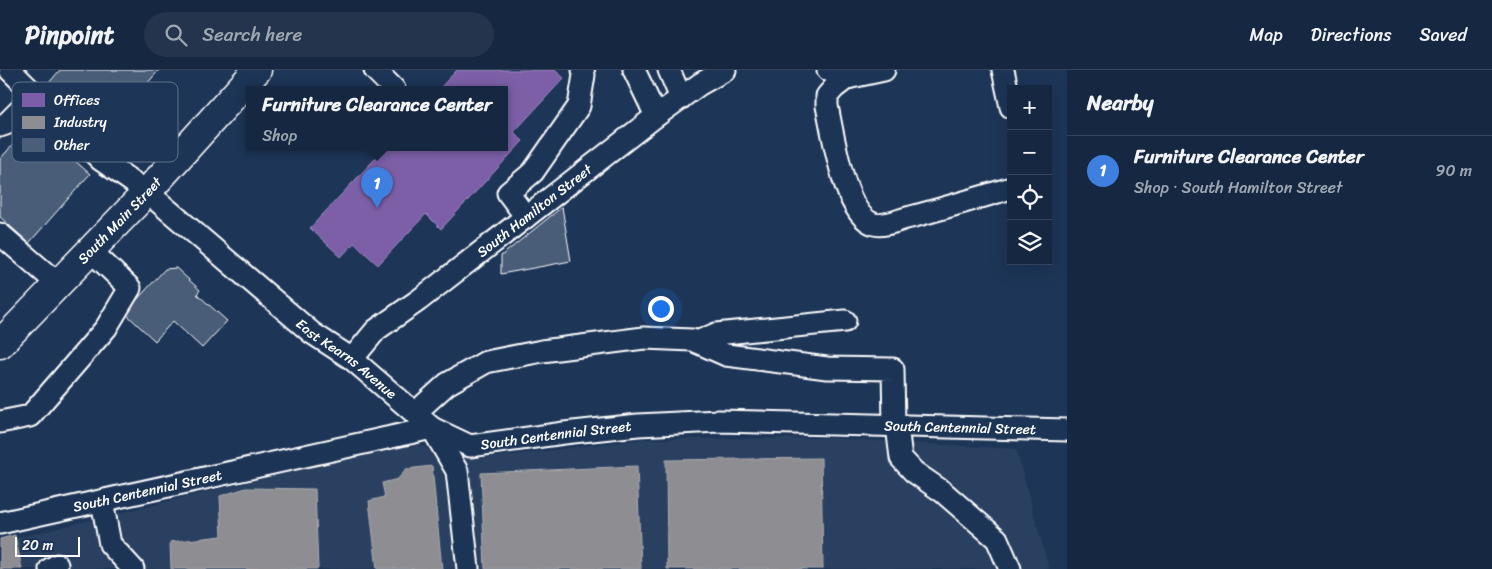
<!DOCTYPE html>
<html lang="en">
<head>
<meta charset="utf-8">
<style>
	:root { --surface:#162841; --page:#23344c; --text:#f1f3f6; --muted:#9ea6b1; --line:#35445a; --accent:#ffd166 }
	body { margin:0; font-family:Sriracha,sans-serif; background:var(--page); color:var(--text) }
	.controls { position:absolute; right:15px; top:15px; display:grid; overflow:hidden; border-radius:0px; box-shadow:0 5px 20px #0002 }
	.controls button { width:45px; height:45px; display:grid; place-items:center; padding:0; border:0; border-bottom:1px solid var(--line); background:var(--surface); color:var(--text); font:25px sans-serif }
	.scale { position:absolute; left:15px; bottom:12px; width:65px; box-sizing:border-box; padding-left:5px; border:2px solid #fff; border-top:0; font-size:14px; line-height:18px; white-space:nowrap; color:#fff; -webkit-text-stroke:4px #1d3557; paint-order:stroke }
	.you { position:absolute; left:660px; top:238px; width:18px; height:18px; margin:-12px; border:4px solid #fff; border-radius:50%; background:#1a73e8; box-shadow:0 0 0 8px #1a73e833 }
	.badge { display:grid; place-items:center; width:32px; height:32px; border-radius:50%; background:var(--accent); color:#fff; font-size:16px; font-weight:700 }
	.pin { position:absolute; translate:-50% -41px; filter:drop-shadow(0 1px 2px #0008) }
	.pin::after { content:''; position:absolute; top:26px; width:18px; height:15px; background:inherit; clip-path:polygon(0 0,100% 0,50% 100%) }
	.popup { position:absolute; left:246px; top:16px; width:262px; height:65px; box-sizing:border-box; display:grid; place-content:center; border-radius:0px; background:var(--surface); filter:drop-shadow(0 1px 4px #0005); font-size:16px; white-space:nowrap; color:var(--muted) }
	.popup b { font-size:19px; color:var(--text) }
	.popup::after { content:''; position:absolute; left:50%; top:100%; margin-left:-10px; border:10px solid transparent; border-top-color:var(--surface) }
	.list { margin:0; padding:0; list-style:none }
	h2 { display:flex; justify-content:space-between; align-items:center; height:65px; margin:0; padding:0 20px; font-size:21px }
	h2 small { font-size:16px; font-weight:400; color:var(--muted) }
	.list li { display:grid; grid-template-columns:32px 1fr auto; gap:15px; align-items:center; box-sizing:border-box; height:70px; padding:0 20px; border-top:1px solid var(--line) }
	.list b { display:block; font-size:19px; white-space:nowrap }
	.list p { margin:0; font-size:16px; white-space:nowrap; color:var(--muted) }
	.list em { font-size:16px; font-style:normal; color:var(--muted) }
	.icon { flex:none; width:28px; height:28px; fill:none; stroke:currentColor; stroke-width:2; stroke-linecap:round; stroke-linejoin:round }
	.map { position:relative; flex:none; width:1067px; height:499px; overflow:hidden }
	header { display:flex; align-items:center; gap:30px; box-sizing:border-box; height:70px; padding:0 25px; background:var(--surface); border-bottom:1px solid var(--line) }
	header strong { font-size:24px }
	nav { display:flex; gap:28px; margin-inline-start:auto; font-size:18px }
	.search { width:350px; height:45px; background:var(--page); display:flex; align-items:center; gap:12px; box-sizing:border-box; padding:0 18px; border-radius:28px; color:var(--muted); font-size:19px }
	main { display:flex }
	aside { flex:1; background:var(--surface) }
	.map>svg:first-child { display:block }
	.built { fill:#2a4161 }
	.offices { fill:#7b5ea7; stroke:#a38ec1 }
	.industry { fill:#8d8d92; stroke:#afafb3 }
	.building { fill:#4a5d79; stroke:#fff }
	.lines { fill:none; stroke-linecap:round; stroke-linejoin:round }
	.minor-casing { stroke:#fff; stroke-width:25 }
	.major-casing { stroke:#fff; stroke-width:31 }
	.minor { stroke:#1d3557; stroke-width:21 }
	.major { stroke:#1d3557; stroke-width:28 }
	.labels { text-anchor:middle; stroke-width:5; stroke-linejoin:round; paint-order:stroke }
	.street-label { font-size:14px; fill:#fff; stroke:#1d3557 }
	.key { fill:#1d3557; stroke:#617289; stroke-width:1 }
	.key-label { font-size:14px; fill:#fff }
</style>
</head>
<body>
<header>
<strong>Pinpoint</strong>
<div class="search"><svg class="icon" aria-label="search" viewBox="0 0 24 24"><circle cx="10" cy="10" r="6"/><path d="M15 15l6 6"/></svg>Search here</div>
<nav><a>Map</a><a>Directions</a><a>Saved</a></nav>
</header>
<main>
<div class="map">
<svg width="1067" height="499" viewBox="0 0 1067 499">
	<rect width="100%" height="100%" fill="#1d3557"/>
	<filter id="ink" filterUnits="userSpaceOnUse"><feTurbulence type="fractalNoise" baseFrequency=".02" numOctaves="2"/><feDisplacementMap in="SourceGraphic" scale="10" xChannelSelector="R" yChannelSelector="G"/><feConvolveMatrix kernelMatrix="1 2 1 2 8 2 1 2 1" color-interpolation-filters="sRGB"/></filter>
	<g filter="url(#ink)">
		<path class="built" d="M 827,368 L 1016,379 L 1049,499 L 0,499 L 0,472 L 410,373 L 476,389 L 644,369 Z"/>
		<path class="offices" d="M 457,0 L 555,0 L 564,8 L 514,62 L 523,71 L 441,159 L 426,144 L 378,195 L 354,173 L 341,187 L 310,158 L 386,77 L 504,77 L 504,19 L 439,19 Z"/>
		<path class="industry" d="M 821,388 L 823,499 L 667,499 L 666,390 Z
			M 432,396 L 442,499 L 377,499 L 369,431 L 385,427 L 382,413 L 398,409 L 406,399 Z
			M 637,396 L 641,499 L 485,499 L 481,403 Z
			M 246,418 L 315,419 L 318,499 L 171,499 L 170,472 L 222,466 L 220,426 Z
			M 15,465 L 22,499 L 0,499 L 0,469 Z"/>
		<path class="building" d="M 60,0 L 159,0 L 132,31 L 146,43 L 118,76 L 48,14 Z
			M 32,53 L 90,104 L 29,173 L 0,147 L 0,89 Z
			M 562,137 L 571,191 L 501,204 L 501,186 Z
			M 176,198 L 200,220 L 197,224 L 227,251 L 202,278 L 173,251 L 155,271 L 125,243 L 165,199 Z"/>
		<g class="lines">
			<defs>
				<g id="minor">
					<path id="s1" d="M 10,0 L 101,90 L 147,122 L 312,263 L 352,289 L 432,358 L 457,401 L 468,499"/>
					<path d="M 375,0 L 394,19"/>
					<path d="M 634,0 L 656,46"/>
					<path d="M 669,0 L 681,28"/>
					<path d="M 828,0 L 847,8 L 884,0"/>
					<path d="M 1003,0 L 1011,37"/>
					<path d="M 847,8 L 834,18 L 827,26 L 827,36 C 833,63 844,145 874,154 C 885,157 900,149 911,147 C 945,138 978,128 1011,118"/>
					<path d="M 0,56 L 6,54 L 35,25"/>
					<path d="M 526,147 L 508,123 L 533,102 L 579,36 L 584,5 L 583,0"/>
					<path d="M 0,164 L 58,214"/>
					<path d="M 697,272 L 716,264 L 845,251"/>
					<path id="s2" d="M 352,289 L 376,260 L 419,230 L 656,46 L 700,14 L 725,0"/>
					<path d="M 415,343 L 447,314 L 486,292 L 542,281 L 644,268 L 692,270 L 726,285 L 827,298 L 893,299 L 894,356"/>
					<path d="M 0,352 L 30,346 L 106,258 L 130,218 L 90,180"/>
					<path d="M 897,356 L 901,388 L 914,402 L 943,422 L 997,469 L 1010,499"/>
					<path d="M 102,431 L 110,474 L 133,499"/>
					<path id="s3" d="M 0,453 L 432,358 L 470,376 L 564,363 L 638,355 L 719,351 L 1067,360"/>
					<path d="M 50,499 L 57,495"/>
				</g>
				<g id="major">
					<path id="s4" d="M 0,274 L 147,122 L 257,0"/>
				</g>
			</defs>
			<use href="#minor" class="minor-casing"/>
			<use href="#major" class="major-casing"/>
			<use href="#minor" class="minor"/>
			<use href="#major" class="major"/>
		</g>
	</g>
	<g class="labels">
		<g class="street-label">
			<text dy="5" stroke="none"><textPath href="#s2" startOffset="236">South Hamilton Street</textPath></text>
			<text dy="5" stroke="none"><textPath href="#s4" startOffset="172">South Main Street</textPath></text>
			<text dy="5" stroke="none"><textPath href="#s1" startOffset="444">East Kearns Avenue</textPath></text>
			<text dy="5" stroke="none"><textPath href="#s3" startOffset="976">South Centennial Street</textPath></text>
			<text dy="5" stroke="none"><textPath href="#s3" startOffset="571">South Centennial Street</textPath></text>
			<text dy="5" stroke="none"><textPath href="#s3" startOffset="151">South Centennial Street</textPath></text>
		</g>
	</g>
	<rect x="12" y="12" width="166" height="80" rx="8" class="key"/>
	<rect x="22" y="23" width="23" height="14" fill="#7b5ea7"/>
	<rect x="22" y="46" width="23" height="13" fill="#8d8d92"/>
	<rect x="22" y="68" width="23" height="14" fill="#4a5d79"/>
	<g class="key-label">
		<text x="54" y="35">Offices</text>
		<text x="54" y="57">Industry</text>
		<text x="54" y="80">Other</text>
	</g>
</svg>
<div class="controls">
<button>+</button>
<button>−</button>
<button><svg class="icon" aria-label="locate" viewBox="0 0 24 24"><circle cx="12" cy="12" r="6"/><path d="M12 2v4M12 18v4M2 12h4M18 12h4"/></svg></button>
<button><svg class="icon" aria-label="layers" viewBox="0 0 24 24"><path d="M12 4l9 5-9 5-9-5zM3 14l9 5 9-5"/></svg></button>
</div>
<div class="scale">20 m</div>
<div class="you"></div>
<div class="pin badge" style="left:377px;top:138px;background:#3f7fe0">1</div>
<div class="popup"><b>Furniture Clearance Center</b>Shop</div>
</div>
<aside>
<h2>Nearby<small></small></h2>
<ul class="list">
<li><span class="badge" style="background:#3f7fe0">1</span><div><b>Furniture Clearance Center</b><p>Shop · South Hamilton Street</p></div><em>90 m</em></li>
</ul>
</aside>
</main>
</body>
</html>
